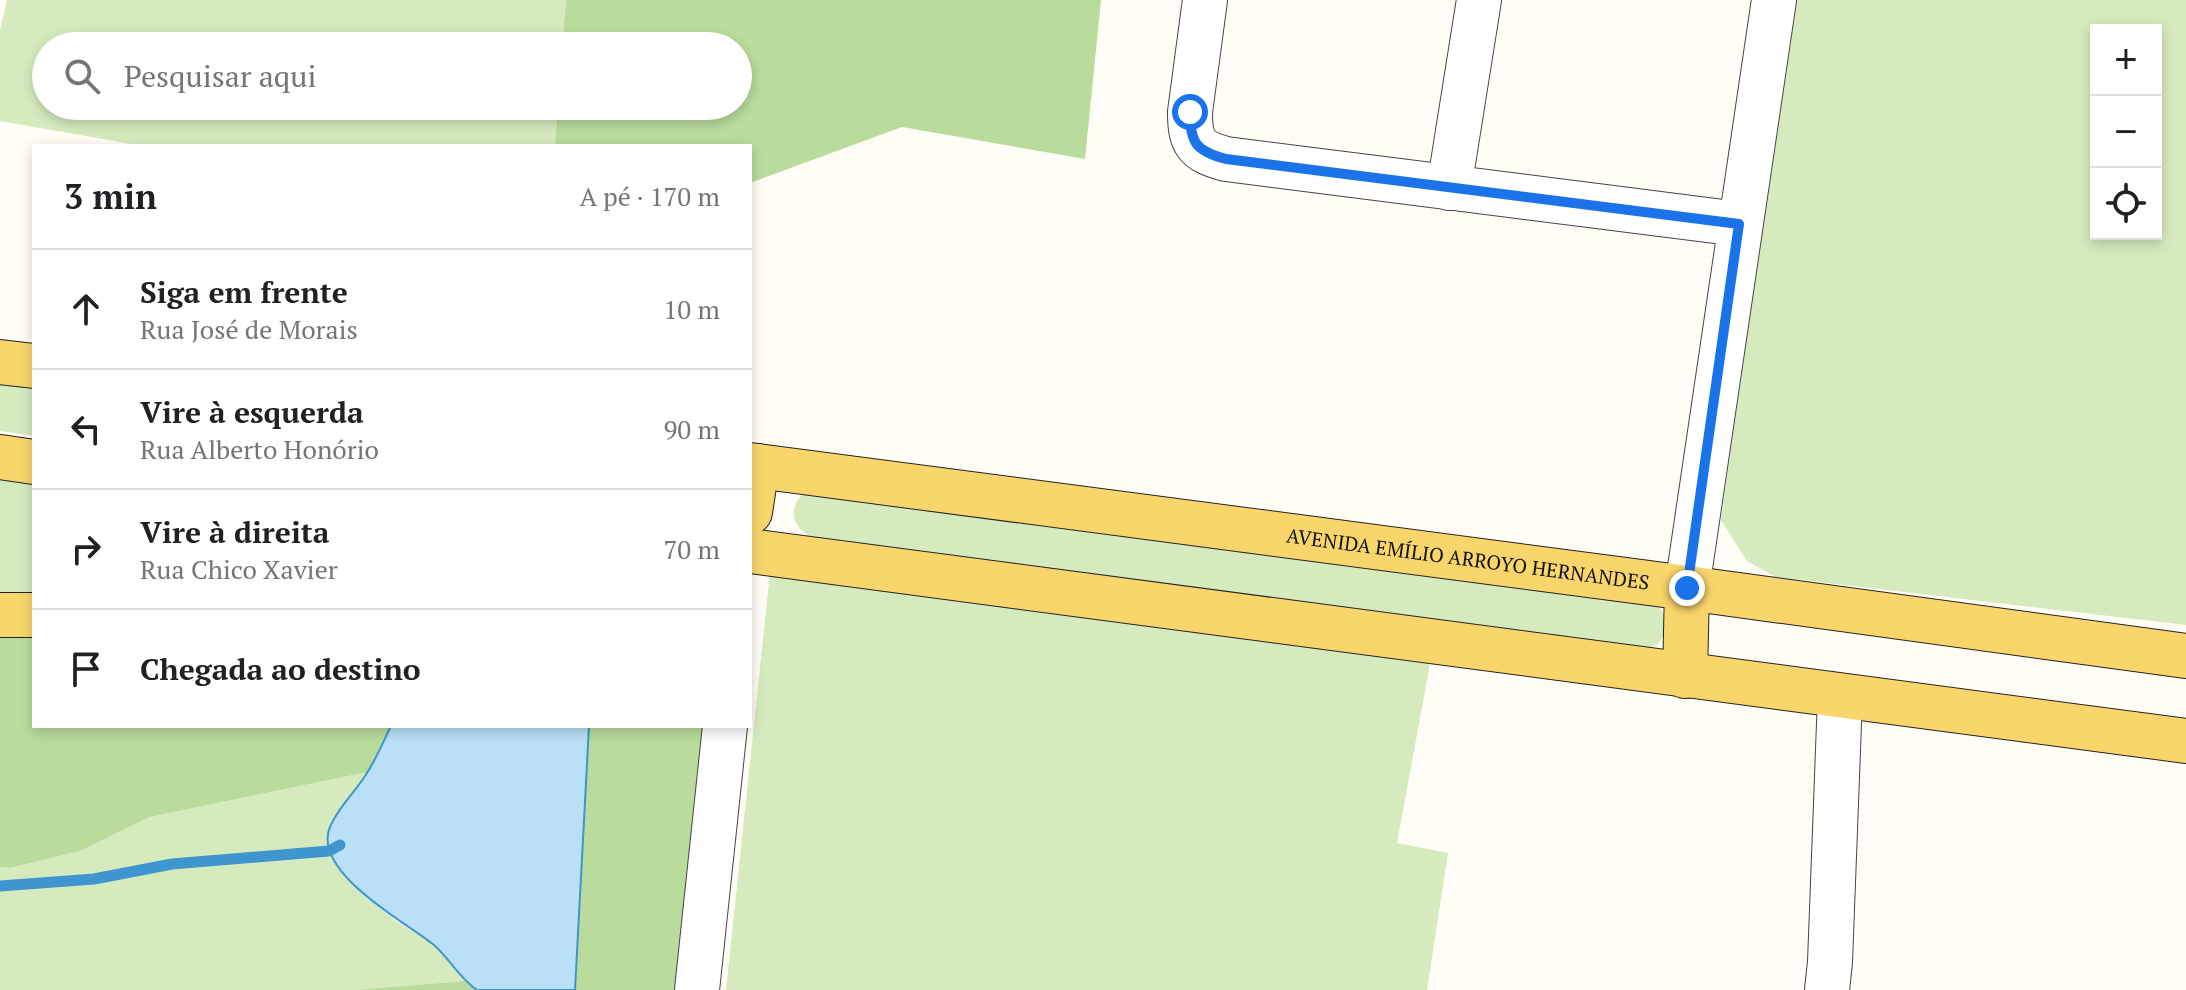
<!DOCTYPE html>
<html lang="pt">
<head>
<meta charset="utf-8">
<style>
	:root { --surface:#fff; --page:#f2f2f2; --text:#202124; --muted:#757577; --line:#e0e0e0 }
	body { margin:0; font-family:"PT Serif",serif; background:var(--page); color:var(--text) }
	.controls { position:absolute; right:24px; top:24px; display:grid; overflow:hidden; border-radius:0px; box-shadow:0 4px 12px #0003 }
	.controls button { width:72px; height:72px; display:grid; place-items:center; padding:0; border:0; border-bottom:2px solid var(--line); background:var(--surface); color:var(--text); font:40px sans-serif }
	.stop { position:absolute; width:24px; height:24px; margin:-18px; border:6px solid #1a73e8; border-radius:50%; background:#fff }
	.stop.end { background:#1a73e8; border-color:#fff; box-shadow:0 2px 8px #0008 }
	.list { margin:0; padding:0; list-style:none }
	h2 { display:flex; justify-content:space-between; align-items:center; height:104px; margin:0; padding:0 32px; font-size:34px }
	h2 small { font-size:26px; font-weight:400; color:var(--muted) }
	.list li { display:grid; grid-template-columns:52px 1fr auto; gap:24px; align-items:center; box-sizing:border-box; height:120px; padding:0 32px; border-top:2px solid var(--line) }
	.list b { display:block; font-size:30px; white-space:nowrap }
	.list p { margin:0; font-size:26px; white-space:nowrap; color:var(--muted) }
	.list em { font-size:26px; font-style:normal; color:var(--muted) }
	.icon { flex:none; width:44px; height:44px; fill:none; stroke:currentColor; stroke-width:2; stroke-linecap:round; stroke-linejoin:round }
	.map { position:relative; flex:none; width:2186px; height:990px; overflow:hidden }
	.search { position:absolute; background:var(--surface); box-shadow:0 4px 12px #0003; left:32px; top:32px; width:720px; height:88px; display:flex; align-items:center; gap:20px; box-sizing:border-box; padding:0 28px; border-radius:44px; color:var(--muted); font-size:30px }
	.panel { position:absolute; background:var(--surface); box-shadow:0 4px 12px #0003; left:32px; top:144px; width:720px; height:584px; border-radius:0px }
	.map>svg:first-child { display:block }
	.green { fill:#d5ebbd; fill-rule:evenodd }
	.forest { fill:#b9dc9c }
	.water { fill:#b9e0f7; stroke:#3f96cf; stroke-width:2 }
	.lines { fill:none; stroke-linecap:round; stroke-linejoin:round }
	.stream { stroke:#3f96cf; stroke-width:11 }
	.minor-casing { stroke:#444; stroke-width:46 }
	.major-casing { stroke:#222; stroke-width:46 }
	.minor { stroke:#fff; stroke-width:44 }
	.major { stroke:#f9d66b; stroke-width:44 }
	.route { stroke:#1a73e8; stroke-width:10 }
	.labels { text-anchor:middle; stroke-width:8; stroke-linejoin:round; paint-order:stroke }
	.street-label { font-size:20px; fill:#111; stroke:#fff }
</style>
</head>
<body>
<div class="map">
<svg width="2186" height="990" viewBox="0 0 2186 990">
	<rect width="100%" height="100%" fill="#fffdf5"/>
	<path class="green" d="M 7,0 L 566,0 L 562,46 L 46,46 L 46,106 L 558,106 L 555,146 L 143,146 L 0,121 L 0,30 Z
		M 1794,0 L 2186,0 L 2186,625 L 1776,577 L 1747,561 L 1721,520 ZM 2096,30 L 2156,30 L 2156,234 L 2096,234 Z
		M 0,380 L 34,384 L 34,436 L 0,431 Z
		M 0,467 L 34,472 L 34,593 L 0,593 Z
		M 804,492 L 1653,602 C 1669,614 1670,630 1657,645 L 1639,651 L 810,536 C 790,525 789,507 804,492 Z
		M 770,573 L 1430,664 L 1397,843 L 1448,853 L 1427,990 L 726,990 Z
		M 368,772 L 329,828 L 352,884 L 396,921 L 436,946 L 465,981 L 354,990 L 0,990 L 0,867 L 10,868 L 80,851 L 150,817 Z"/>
	<path class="forest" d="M 566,0 L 1101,0 L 1085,159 L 902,127 L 750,183 L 750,146 L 555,146 L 558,106 L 738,106 L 738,46 L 562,46 Z
		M 0,637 L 34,637 L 34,726 L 391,726 L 368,772 L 150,817 L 80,851 L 10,868 L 0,867 Z
		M 589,726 L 713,726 L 680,990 L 575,990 Z
		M 465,981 L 477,990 L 354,990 Z"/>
	<path class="water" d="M 391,726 L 589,726 L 575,990 L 477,990 C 459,978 450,959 434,945 C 407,923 311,872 330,827 C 337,809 355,792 365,776 C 376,760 383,742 391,726 Z"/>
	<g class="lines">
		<path class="stream" d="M 0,886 L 94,879 L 172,864 L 329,851 L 340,845"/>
		<defs>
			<path id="minor" d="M 1205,0 L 1190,112 C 1190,143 1196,151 1226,159 L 1739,224
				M 1449,188 L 1479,0
				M 1687,588 L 1774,0
				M 697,990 L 725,726
				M 1827,990 L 1830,962 L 1840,697"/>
			<g id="major">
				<path d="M 0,362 L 34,366"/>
				<path d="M 0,457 L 34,462"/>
				<path id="s1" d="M 750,465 L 1687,588 L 2186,656"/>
				<path d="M 750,512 L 757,466"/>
				<path d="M 750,551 L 2186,741"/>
				<path d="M 0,615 L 34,615"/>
				<path d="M 1685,676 L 1687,588"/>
			</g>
		</defs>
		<use href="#minor" class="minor-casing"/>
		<use href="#major" class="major-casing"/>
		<use href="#minor" class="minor"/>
		<use href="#major" class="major"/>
	</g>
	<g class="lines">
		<path class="route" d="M 1190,112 C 1190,143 1196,151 1226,159 L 1739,224 L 1687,588"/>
	</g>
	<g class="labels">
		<g class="street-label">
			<text dy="7" stroke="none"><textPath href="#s1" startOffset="724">AVENIDA EMÍLIO ARROYO HERNANDES</textPath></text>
		</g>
	</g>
</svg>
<div class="controls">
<button>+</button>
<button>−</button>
<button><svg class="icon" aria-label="locate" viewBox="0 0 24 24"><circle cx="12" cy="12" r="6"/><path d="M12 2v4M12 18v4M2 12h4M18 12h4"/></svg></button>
</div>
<div class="stop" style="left:1190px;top:112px"></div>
<div class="stop end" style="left:1687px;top:588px"></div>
<div class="search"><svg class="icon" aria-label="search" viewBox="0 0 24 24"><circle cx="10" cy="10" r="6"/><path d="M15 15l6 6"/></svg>Pesquisar aqui</div>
<section class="panel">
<h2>3 min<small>A pé · 170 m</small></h2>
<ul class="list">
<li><svg class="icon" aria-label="ahead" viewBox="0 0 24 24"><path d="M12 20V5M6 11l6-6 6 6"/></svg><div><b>Siga em frente</b><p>Rua José de Morais</p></div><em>10 m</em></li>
<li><svg class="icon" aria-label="left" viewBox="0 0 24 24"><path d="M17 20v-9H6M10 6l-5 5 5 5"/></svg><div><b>Vire à esquerda</b><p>Rua Alberto Honório</p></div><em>90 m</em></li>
<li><svg class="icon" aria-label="right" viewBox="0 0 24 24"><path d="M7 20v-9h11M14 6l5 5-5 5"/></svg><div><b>Vire à direita</b><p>Rua Chico Xavier</p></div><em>70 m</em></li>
<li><svg class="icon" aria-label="arrive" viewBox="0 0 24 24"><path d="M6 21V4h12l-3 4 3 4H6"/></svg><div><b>Chegada ao destino</b></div></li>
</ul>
</section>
</div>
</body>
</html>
